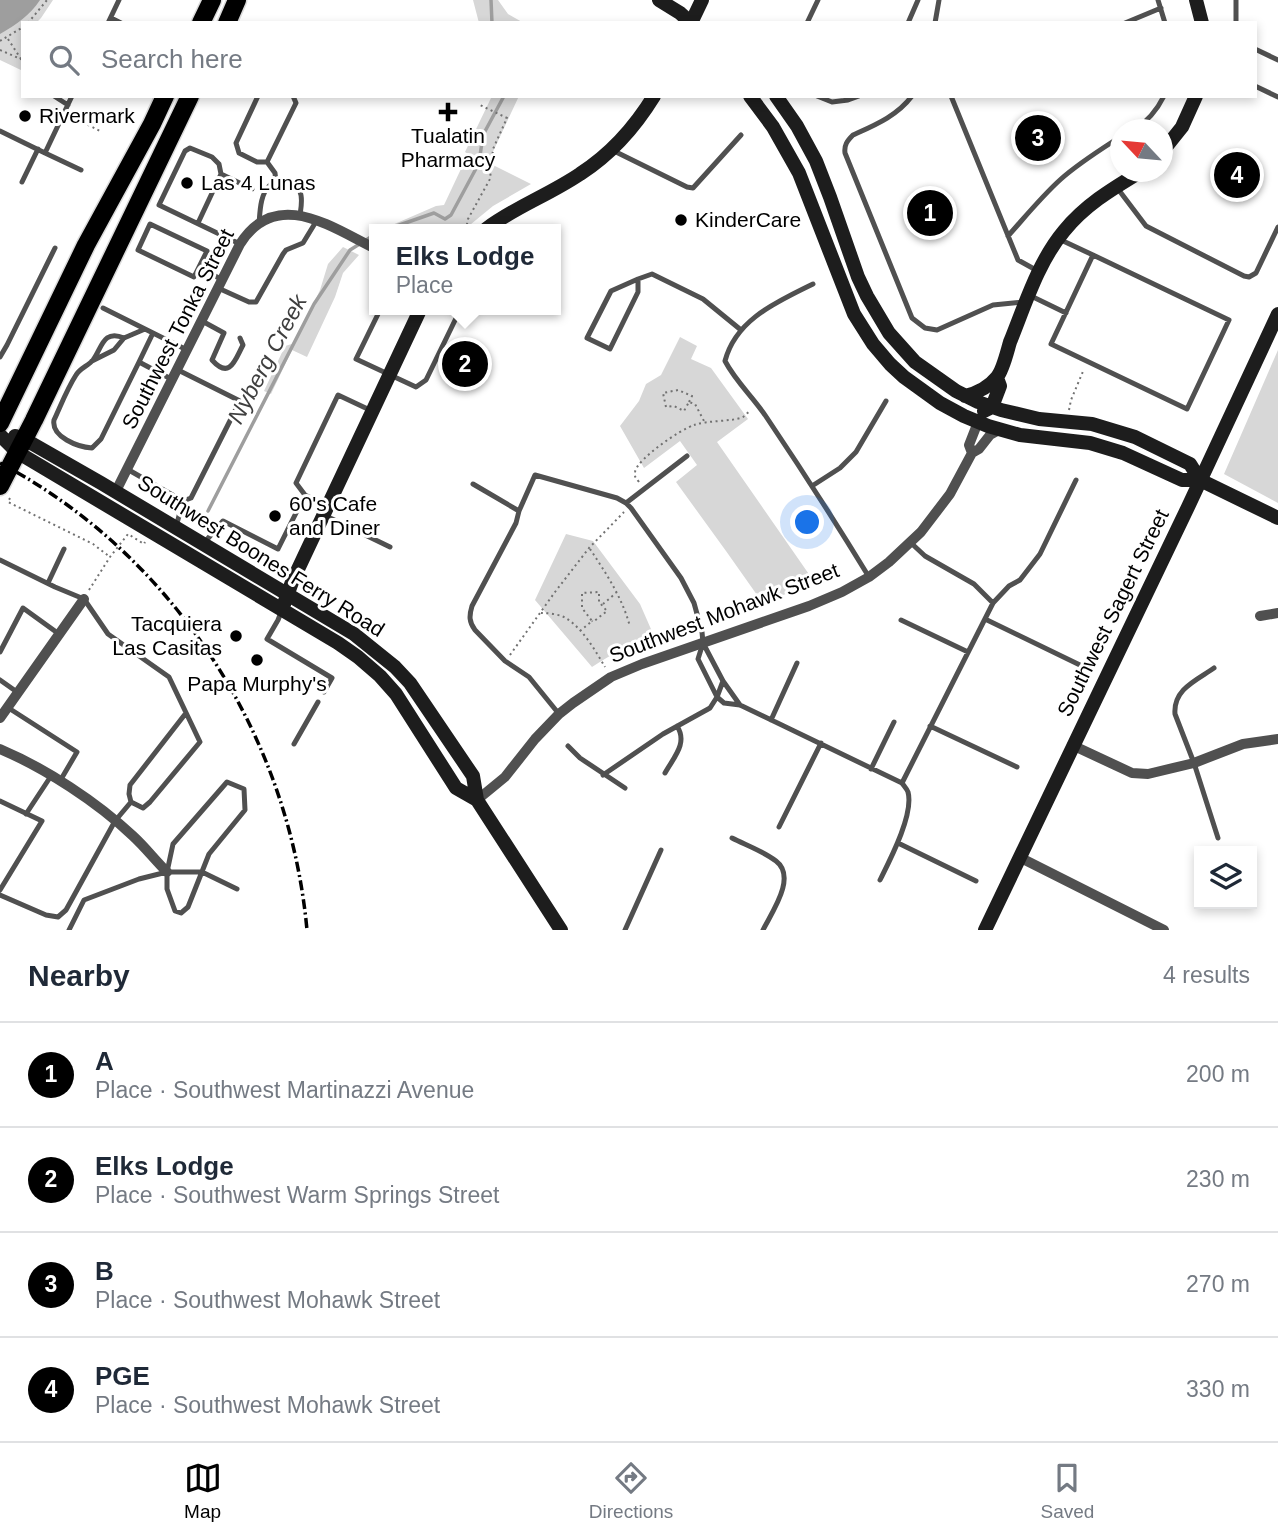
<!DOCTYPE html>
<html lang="en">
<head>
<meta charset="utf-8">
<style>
	:root { --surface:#fff; --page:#f2f2f3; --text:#1f2937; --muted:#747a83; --line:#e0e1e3; --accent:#000 }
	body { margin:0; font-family:Helvetica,sans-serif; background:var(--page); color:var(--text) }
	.controls { position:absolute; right:21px; bottom:21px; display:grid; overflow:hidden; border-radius:0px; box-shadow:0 4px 10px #0003 }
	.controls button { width:63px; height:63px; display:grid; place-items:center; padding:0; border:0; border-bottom:2px solid var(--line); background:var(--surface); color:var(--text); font:35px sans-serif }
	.compass { position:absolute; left:1110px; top:119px; width:63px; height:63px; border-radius:50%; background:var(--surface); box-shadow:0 4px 10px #0003; rotate:296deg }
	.you { position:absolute; left:808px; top:523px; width:24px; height:24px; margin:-18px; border:5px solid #fff; border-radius:50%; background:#1a73e8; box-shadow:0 0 0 10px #1a73e833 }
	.badge { display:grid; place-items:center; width:46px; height:46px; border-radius:50%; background:var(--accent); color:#fff; font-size:23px; font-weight:700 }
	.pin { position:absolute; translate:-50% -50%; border:4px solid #fff; box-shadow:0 2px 7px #0006 }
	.popup { position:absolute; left:369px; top:224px; width:192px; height:91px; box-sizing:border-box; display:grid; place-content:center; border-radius:0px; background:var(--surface); filter:drop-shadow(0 2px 5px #0005); font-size:23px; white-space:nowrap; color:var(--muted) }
	.popup b { font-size:26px; color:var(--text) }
	.popup::after { content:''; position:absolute; left:50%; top:100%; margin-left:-14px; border:14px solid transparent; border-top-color:var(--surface) }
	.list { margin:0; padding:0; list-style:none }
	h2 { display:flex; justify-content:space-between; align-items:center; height:91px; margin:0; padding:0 28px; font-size:30px }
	h2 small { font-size:23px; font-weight:400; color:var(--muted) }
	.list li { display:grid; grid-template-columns:46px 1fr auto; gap:21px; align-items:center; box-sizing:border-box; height:105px; padding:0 28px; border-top:2px solid var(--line) }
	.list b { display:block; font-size:26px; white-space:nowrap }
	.list p { margin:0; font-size:23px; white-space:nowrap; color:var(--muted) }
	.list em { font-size:23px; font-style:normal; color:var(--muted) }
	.icon { flex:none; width:38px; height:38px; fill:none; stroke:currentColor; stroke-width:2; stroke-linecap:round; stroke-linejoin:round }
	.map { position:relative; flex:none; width:1278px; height:930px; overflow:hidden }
	.search { position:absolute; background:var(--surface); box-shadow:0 4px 10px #0003; left:21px; right:21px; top:21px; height:77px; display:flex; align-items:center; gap:18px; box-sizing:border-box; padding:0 24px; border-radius:0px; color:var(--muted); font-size:26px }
	.sheet { height:511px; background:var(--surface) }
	nav { display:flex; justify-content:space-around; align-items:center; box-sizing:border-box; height:98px; border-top:2px solid var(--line); background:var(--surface); font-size:19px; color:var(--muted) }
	nav a { display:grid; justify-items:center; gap:4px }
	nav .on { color:var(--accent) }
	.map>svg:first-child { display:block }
	.green { fill:#d7d7d7 }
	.water { fill:#9e9e9e }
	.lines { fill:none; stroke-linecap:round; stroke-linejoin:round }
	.stream { stroke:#9e9e9e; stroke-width:3.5 }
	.highway-casing { stroke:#dbdbdb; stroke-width:21 }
	.path { stroke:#727272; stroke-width:2; stroke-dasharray:2 3.5; stroke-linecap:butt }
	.lane { stroke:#505050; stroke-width:5 }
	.street { stroke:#505050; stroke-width:10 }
	.secondary { stroke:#1d1d1d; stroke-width:14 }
	.highway { stroke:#000; stroke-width:18 }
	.rail { stroke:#000; stroke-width:3.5; stroke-dasharray:10 3.5 2 3.5; stroke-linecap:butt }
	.poi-dot { fill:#000; stroke:#fff; stroke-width:2.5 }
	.labels { text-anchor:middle; stroke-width:6; stroke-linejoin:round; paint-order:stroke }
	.poi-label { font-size:21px; fill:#000; stroke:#fff; text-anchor:start }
	.street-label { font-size:21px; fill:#000; stroke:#fff }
	.water-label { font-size:23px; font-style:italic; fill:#3f3f3f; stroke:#fff }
</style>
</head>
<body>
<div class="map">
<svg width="1278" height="930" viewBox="0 0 1278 930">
	<rect width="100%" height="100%" fill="#fff"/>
	<path class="green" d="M 0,0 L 53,0 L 41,18 L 36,23 L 23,23 L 23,71 L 0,60 Z
		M 473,0 L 498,0 L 508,14 L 522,22 L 479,23 Z
		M 492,96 L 519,96 L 491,156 L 493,165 L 531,184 L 493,206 L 465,229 L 383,229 L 436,206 L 444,205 L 468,154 L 465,152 Z
		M 343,247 L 359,255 L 343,273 L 335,297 L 307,357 L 292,350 L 271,394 L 264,391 L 285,346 L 295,343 L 320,290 L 328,264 Z
		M 680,337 L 697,346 L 691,359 L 711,368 L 748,419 L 717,442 L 813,580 L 786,594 L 762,602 L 726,551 L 676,482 L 697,465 L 680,441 L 644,468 L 620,426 L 639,401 L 646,384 L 661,375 Z
		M 1278,350 L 1278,503 L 1224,474 Z
		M 566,534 L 593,541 L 640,604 L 654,636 C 631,644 612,654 592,667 L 535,600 Z"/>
	<path class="water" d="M 0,0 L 40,0 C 30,15 16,25 0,34 Z"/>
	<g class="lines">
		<path class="stream" d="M 491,0 L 492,23
			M 388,229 L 434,213 L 445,219 L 451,215 L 479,163 L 483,135 L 504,96
			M 208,511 L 314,304 L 350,250 L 374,235"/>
		<defs>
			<path id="highway" d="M 201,23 L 212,0
				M 227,23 L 237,0
				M 0,423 L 86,245 L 152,124 L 165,96
				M 0,486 L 34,420 L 190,96"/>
		</defs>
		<use href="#highway" class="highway-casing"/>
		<path class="path" d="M 28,23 L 47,0
			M 8,39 L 21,59
			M 0,41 L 23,27
			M 0,50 L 23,60
			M 73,117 L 100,131
			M 471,229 L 467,224 L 468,219 L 490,179 L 493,149 L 507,118 L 480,105
			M 689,402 L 692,396 L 678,390 L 663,393 L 666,407 L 674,406 L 684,411 L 689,402 L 695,404 L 704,421
			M 1069,410 L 1071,400 L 1084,369
			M 639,482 C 636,478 634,477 635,472 C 637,459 681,429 694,425 C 708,420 731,422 743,417 C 746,415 748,412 751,410
			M 10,498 L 8,502 L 93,544 L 110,557
			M 590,549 C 606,573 623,599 630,627
			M 89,590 L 110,557 L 128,534 L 144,544 L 145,542
			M 603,604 L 616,593
			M 541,613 C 548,613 557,614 564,617 C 582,627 595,650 605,667
			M 580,631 L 592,621 L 582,608 L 582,593 L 599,592 L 599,602 L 607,611 L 593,622 L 592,621
			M 510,655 L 555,592 L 589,548 L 624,512"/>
		<path class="lane" d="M 1158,0 L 1165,23
			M 111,18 L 121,23
			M 108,23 L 119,0
			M 807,23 L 818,0
			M 908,23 L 918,0
			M 935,23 L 939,0
			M 1125,23 L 1161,8
			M 1236,23 L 1236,0
			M 1255,49 L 1278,60
			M 1255,86 L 1278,97
			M 54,96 L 68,105
			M 258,96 L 236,143 L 239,153 L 257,162 L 267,162 L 275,173 L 276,182
			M 817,96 L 832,102 L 848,100
			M 845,96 L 848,100 L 859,96
			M 912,96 C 897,116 875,125 853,135 C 847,141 844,145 845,153 L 912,318 L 925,328 L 937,330 L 993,305 L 1023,302
			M 951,96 L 1018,260 L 1036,270
			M 1134,130 C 1147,122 1157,110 1164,96
			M 0,131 L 45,153 L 72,96
			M 614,151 L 687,187 L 693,188 L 741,135
			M 45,153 L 81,170
			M 267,162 L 296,103 L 293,96
			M 221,174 L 252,189
			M 22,182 L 38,149
			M 1118,189 L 1146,226 L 1244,276 L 1249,277 L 1256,273 L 1278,227
			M 198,223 L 221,174 L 219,164 L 212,157 L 190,148 L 185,151 L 159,205 L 240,244
			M 150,224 L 207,251 L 194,277 L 138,250 Z
			M 259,224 C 260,212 260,194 270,185 C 277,178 296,183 300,192 C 303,198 301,208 300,215
			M 1008,236 C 1025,217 1042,196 1061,179 C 1079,163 1100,150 1120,137
			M 1061,240 L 1093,255
			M 1093,255 L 1229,320 L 1187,409 L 1051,344 Z
			M 199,268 L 223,280
			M 638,279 L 638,292 L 610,349 L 587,338 L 611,291 Z
			M 638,279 L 652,274 L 703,299 L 741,330
			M 813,284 C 777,302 736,319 725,361 C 736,382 754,398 767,418 C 802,470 836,523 869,577
			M 218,288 L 249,302 L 256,302 L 283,254 L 286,250 L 303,243 L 317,220
			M 1031,296 L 1066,313
			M 103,308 L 187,350
			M 380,310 L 356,359 L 416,387 L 426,380 L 460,310
			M 202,321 L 224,333 L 212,360 C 230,380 235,360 243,345 L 240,338
			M 145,329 L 124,338 C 103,329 102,348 93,360 C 88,366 80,368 76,375 C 67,389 61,405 54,420 C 51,437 78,447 92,448 L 101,439 L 139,362 L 173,380
			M 0,357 L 7,345 L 55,248
			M 92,361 L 114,350 L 124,338
			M 139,362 L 153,333
			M 127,469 L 183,501 L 191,498 L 240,401 L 178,370
			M 473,484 L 519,511
			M 812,486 L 840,468 L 856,452 L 886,401
			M 626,503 L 687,456
			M 327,506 L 305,495 L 296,483 L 338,395 L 372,411
			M 324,515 L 390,547
			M 176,527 L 183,501
			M 910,542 L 925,556 L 974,584 L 993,603
			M 204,543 L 223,521 L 278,549 L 305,495
			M 0,560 L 55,587 L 84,599 L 108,634 L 169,677 L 200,742 L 150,802 L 143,808 L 131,802 L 115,821 L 66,910 L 58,917 L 46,915 L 0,895
			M 48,583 L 64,549
			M 282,610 L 278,620 L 267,639 L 332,678 L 324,692
			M 985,619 L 1082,666
			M 901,620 L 968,652
			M 703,643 L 723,681 L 740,705
			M 0,652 L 23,608 L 59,634
			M 1214,668 C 1197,680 1173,689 1175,714 L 1194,763 L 1218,838
			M 0,680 L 17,692
			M 7,707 L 77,752 L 60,781
			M 559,714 L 529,677 L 505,661 L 475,630 C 469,622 469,616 472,606 L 516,523 L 519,511 L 535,475 L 617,498 L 626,503 L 631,508 L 681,578 L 694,603 L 702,632 L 703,643 L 698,659 L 717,697 L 724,703 L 740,705 L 902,783 C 904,786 907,789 908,792 C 914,814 890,860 880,880
			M 771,720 L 797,663
			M 930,726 L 1017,767
			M 294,744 L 318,702
			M 568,746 L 580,758 L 625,788
			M 871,769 L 894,722
			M 665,773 C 674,757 688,743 677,726
			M 603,775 L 663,734 L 710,708 L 717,697 L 723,681
			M 227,782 L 244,789 L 245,810 L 209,854 L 188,907 L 181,913 L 175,911 L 167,889 L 167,872 L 173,844 Z
			M 902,783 L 993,603 L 1009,586 L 1020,580 L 1040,554 L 1076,480
			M 0,801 L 42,821 L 0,890
			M 131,802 L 129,794 L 130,785 L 186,713
			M 26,814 L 51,776
			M 779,827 L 821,743
			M 732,838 C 746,845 763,851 776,861 C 797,877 772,912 763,930
			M 898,843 L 976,881
			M 69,930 L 84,900 L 139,879 L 167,872 L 202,872 L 237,889
			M 625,930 L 661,850"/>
		<path class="street" d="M 972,453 L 969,445 L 978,422
			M 116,491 L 240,244 C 276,187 331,227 374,248
			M 1260,616 L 1278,613
			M 0,718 L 84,599
			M 1072,745 L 1132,773 L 1148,774 L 1194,763 L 1243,744 L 1278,739
			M 0,749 C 45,768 97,802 133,836 C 145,847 155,860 167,872
			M 477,800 L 505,777 L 535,739 L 559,714 L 573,703 L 611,677 L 642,664 L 809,606 L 842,592 L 869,577 L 889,562 L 921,532 L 950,494 L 972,453 L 979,449 L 990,435 L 999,430
			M 1019,857 L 1164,930"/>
		<path class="secondary" d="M 659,0 L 680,13 L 691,23 L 702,0
			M 1196,0 L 1202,23
			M 750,96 L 773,127 L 799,173 L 854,314 L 873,344 L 890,364 L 904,377 L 940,403 L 964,416 L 988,426 L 1020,435 L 1090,443 L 1123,453 L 1182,480 L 1200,480 L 1278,518
			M 776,96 L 797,126 L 816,161 L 830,197 L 858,277 L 867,296 L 889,333 L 915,362 L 956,391 L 978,402 L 1001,410 L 1039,419 L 1092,424 L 1135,437 L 1190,464 L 1200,480
			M 1162,152 L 1182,127 L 1196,96
			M 486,229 C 515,207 549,195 580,174 C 611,154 635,127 654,96
			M 965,396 C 977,393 989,387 997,377 C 1003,370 1007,352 1010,342 C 1025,305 1038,262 1064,231 C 1085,205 1112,189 1140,172
			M 984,411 L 992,407 L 1000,386 L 997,378
			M 0,435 L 17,452 L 338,643 L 358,657 L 380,676 L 396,694 L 456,788 L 477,800 L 561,930
			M 15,436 L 24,439 L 101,483 L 354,634 L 395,667 L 410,683 L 473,776 L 477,800
			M 284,604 L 292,582 L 420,310
			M 985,930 L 1188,507 L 1278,314"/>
		<use href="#highway" class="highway"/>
		<path class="rail" d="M 0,463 C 174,555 289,735 307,930"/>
	</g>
	<g class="poi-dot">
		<path d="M444.5 101.5h7v7h7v7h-7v7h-7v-7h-7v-7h7z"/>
		<circle cx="25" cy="116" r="7"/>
		<circle cx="187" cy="183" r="7"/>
		<circle cx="681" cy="220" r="7"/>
		<circle cx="275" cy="516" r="7"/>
		<circle cx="236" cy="636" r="7"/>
		<circle cx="257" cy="660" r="7"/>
	</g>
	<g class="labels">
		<g class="poi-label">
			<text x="39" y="123">Rivermark</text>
			<text x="448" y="143" text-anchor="middle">Tualatin<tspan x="448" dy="24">Pharmacy</tspan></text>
			<text x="201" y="190">Las 4 Lunas</text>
			<text x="695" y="227">KinderCare</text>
			<text x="289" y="511">60's Cafe<tspan x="289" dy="24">and Diner</tspan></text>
			<text x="222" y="631" text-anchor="end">Tacquiera<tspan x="222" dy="24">Las Casitas</tspan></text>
			<text x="257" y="691" text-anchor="middle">Papa Murphy's</text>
		</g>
		<g class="street-label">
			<text transform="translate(178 329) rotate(-63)" y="7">Southwest Tonka Street</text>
			<text transform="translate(261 556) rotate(32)" y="7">Southwest Boones Ferry Road</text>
			<text transform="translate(724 613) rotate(-21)" y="7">Southwest Mohawk Street</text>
			<text transform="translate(1113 613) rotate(-64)" y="7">Southwest Sagert Street</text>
		</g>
		<g class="water-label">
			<text transform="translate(267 359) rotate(-62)" y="8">Nyberg Creek</text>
		</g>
	</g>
</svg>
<div class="controls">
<button><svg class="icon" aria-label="layers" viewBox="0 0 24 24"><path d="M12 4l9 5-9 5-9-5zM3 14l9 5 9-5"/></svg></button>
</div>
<svg class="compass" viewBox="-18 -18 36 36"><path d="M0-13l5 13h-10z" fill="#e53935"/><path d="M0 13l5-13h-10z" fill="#747a83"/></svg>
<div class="you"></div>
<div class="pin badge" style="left:930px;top:213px">1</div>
<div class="pin badge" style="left:465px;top:364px">2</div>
<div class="popup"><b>Elks Lodge</b>Place</div>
<div class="pin badge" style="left:1038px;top:138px">3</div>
<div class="pin badge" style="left:1237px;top:175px">4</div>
<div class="search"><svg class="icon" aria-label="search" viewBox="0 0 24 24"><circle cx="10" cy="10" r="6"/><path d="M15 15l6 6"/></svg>Search here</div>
</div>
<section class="sheet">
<h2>Nearby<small>4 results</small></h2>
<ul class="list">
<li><span class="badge">1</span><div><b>A</b><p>Place · Southwest Martinazzi Avenue</p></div><em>200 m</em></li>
<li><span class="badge">2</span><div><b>Elks Lodge</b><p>Place · Southwest Warm Springs Street</p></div><em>230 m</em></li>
<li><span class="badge">3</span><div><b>B</b><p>Place · Southwest Mohawk Street</p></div><em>270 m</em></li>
<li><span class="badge">4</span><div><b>PGE</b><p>Place · Southwest Mohawk Street</p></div><em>330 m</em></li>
</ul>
</section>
<nav>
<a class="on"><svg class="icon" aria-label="map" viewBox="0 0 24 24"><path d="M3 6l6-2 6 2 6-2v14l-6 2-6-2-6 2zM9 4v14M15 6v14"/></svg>Map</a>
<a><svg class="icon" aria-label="directions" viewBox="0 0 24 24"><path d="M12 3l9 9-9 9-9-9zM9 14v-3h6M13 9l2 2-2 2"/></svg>Directions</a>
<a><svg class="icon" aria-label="saved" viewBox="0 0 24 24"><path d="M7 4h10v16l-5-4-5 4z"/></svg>Saved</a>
</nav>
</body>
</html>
